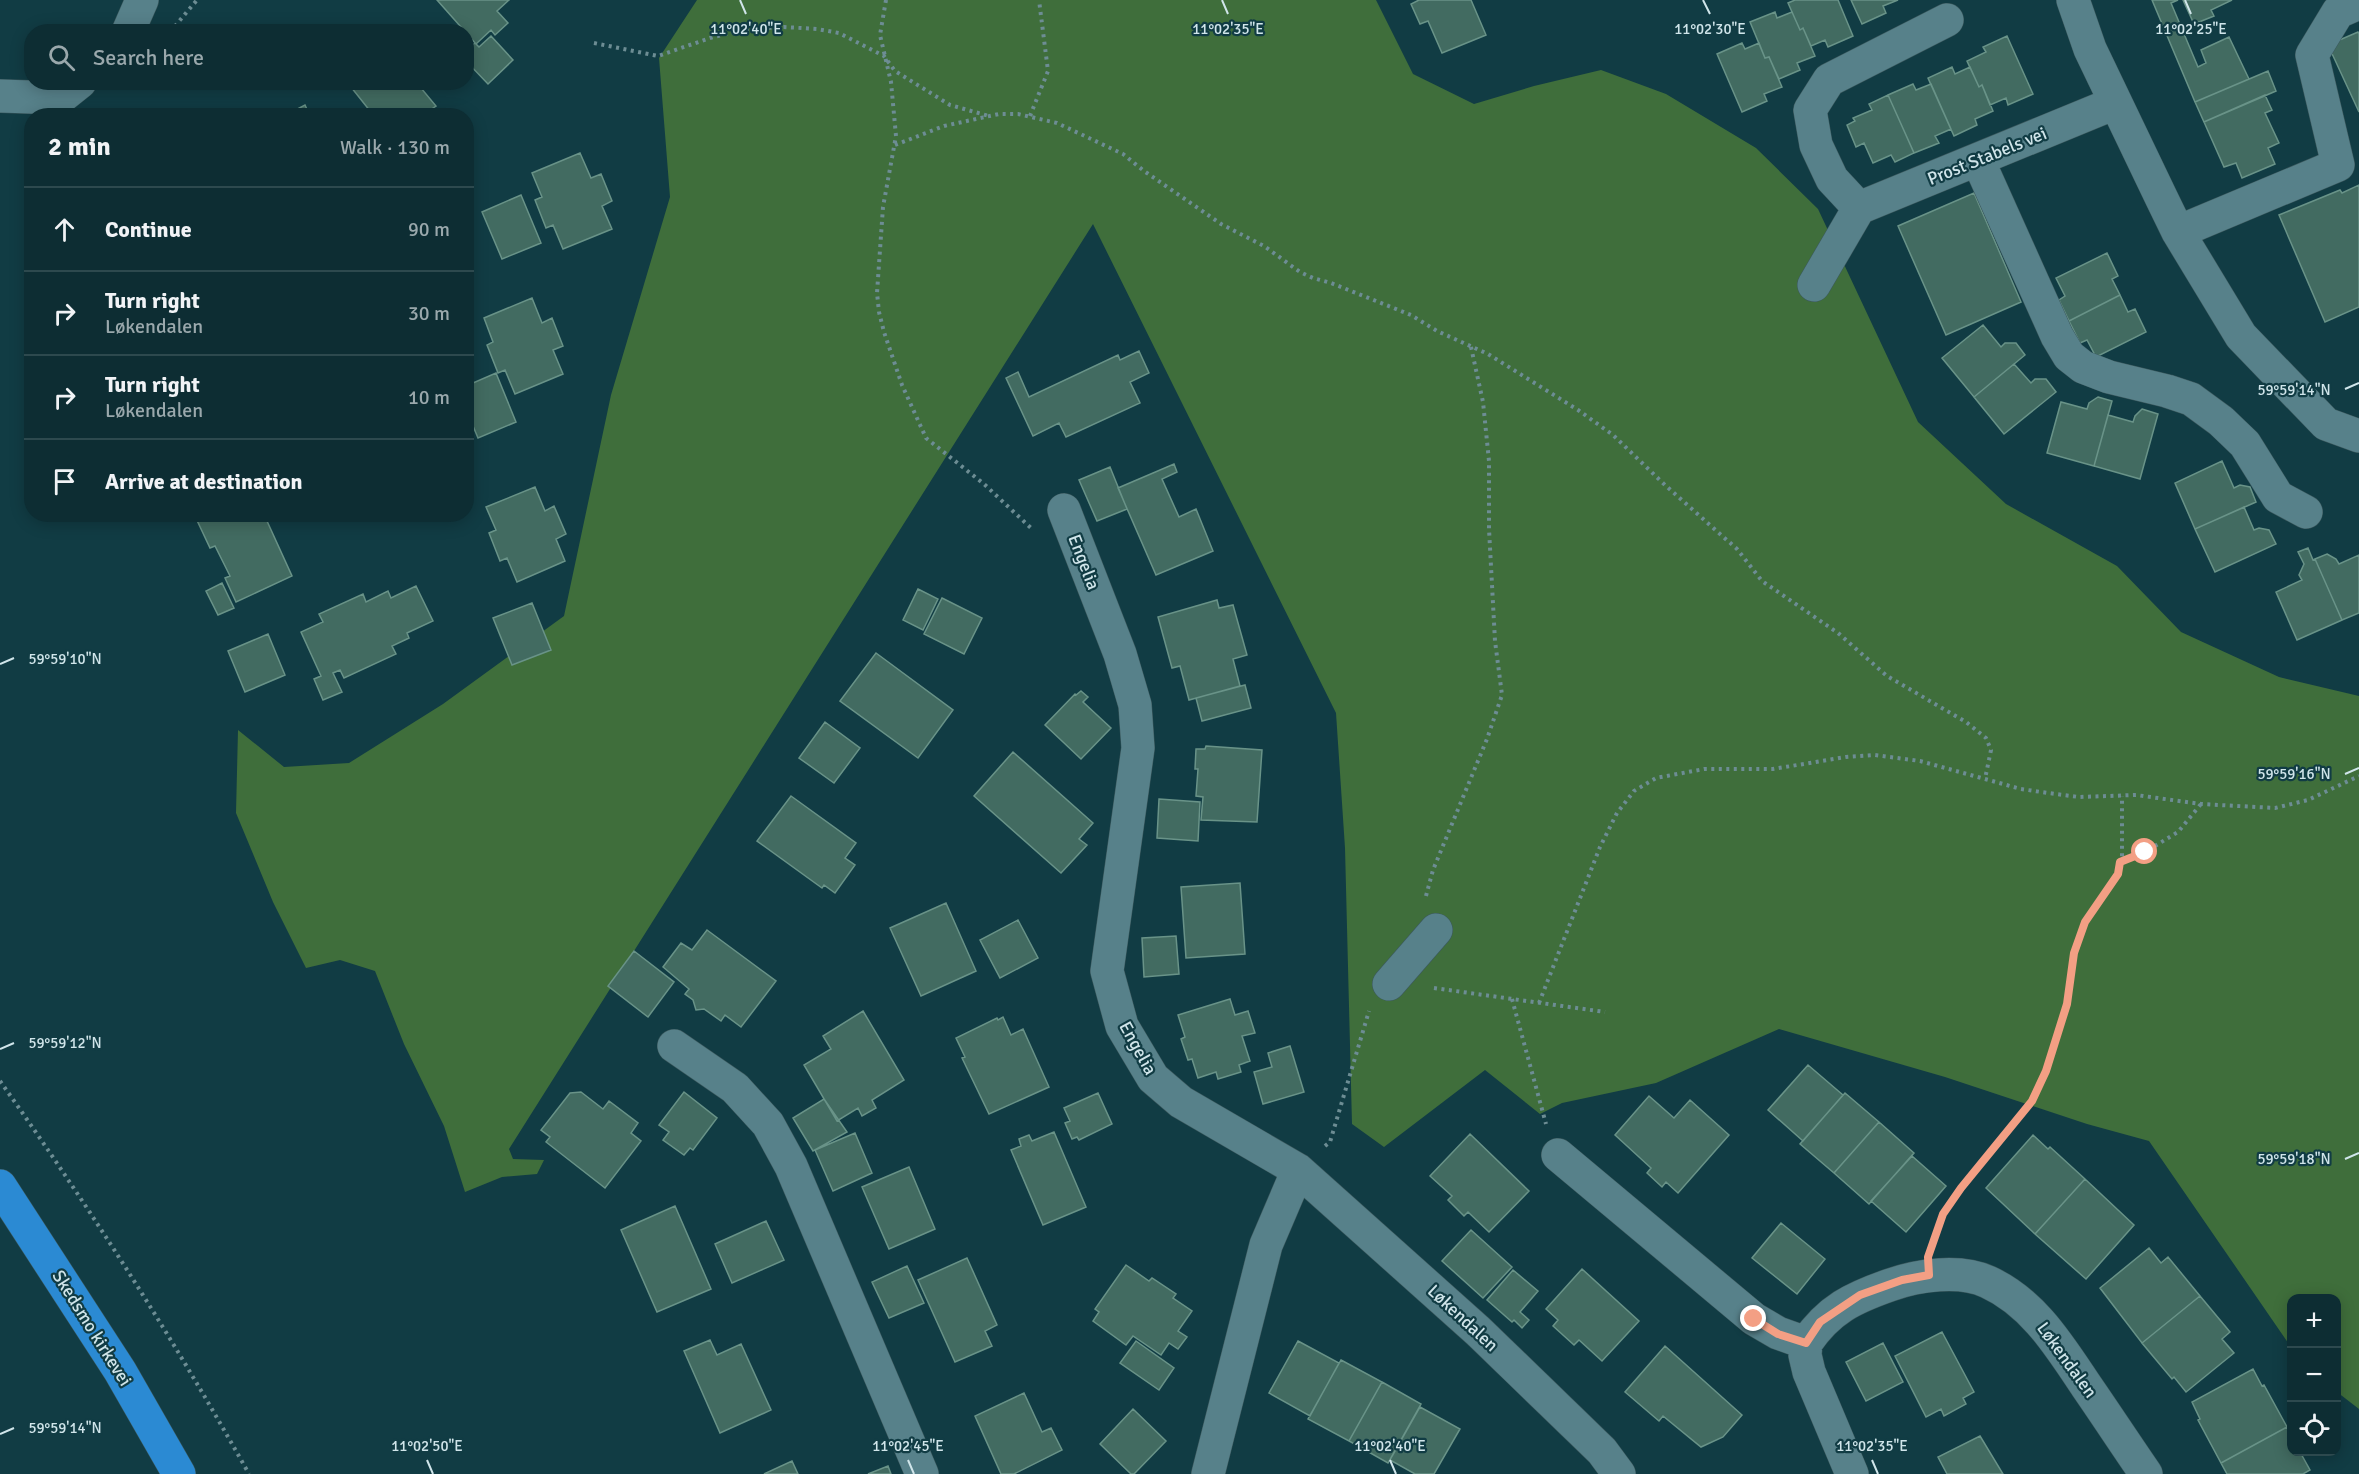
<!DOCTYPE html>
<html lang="en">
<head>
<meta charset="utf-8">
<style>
	:root { --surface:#0d2d33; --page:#16353b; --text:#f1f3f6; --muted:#9aa8ac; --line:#2d494e }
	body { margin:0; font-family:Signika,sans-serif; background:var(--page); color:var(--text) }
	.controls { position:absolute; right:18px; bottom:18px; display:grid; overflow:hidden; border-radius:12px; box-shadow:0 3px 15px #0003 }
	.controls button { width:54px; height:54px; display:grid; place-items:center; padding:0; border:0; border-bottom:2px solid var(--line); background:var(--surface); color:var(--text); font:30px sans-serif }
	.stop { position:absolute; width:18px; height:18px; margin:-14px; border:4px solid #f39f84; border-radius:50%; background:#fff }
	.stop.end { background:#f39f84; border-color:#fff; box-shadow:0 2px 6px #0008 }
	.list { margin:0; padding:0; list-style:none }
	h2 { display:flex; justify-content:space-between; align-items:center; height:78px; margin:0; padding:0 24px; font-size:26px }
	h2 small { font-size:20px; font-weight:400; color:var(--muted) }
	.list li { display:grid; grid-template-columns:39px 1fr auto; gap:18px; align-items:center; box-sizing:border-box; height:84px; padding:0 24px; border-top:2px solid var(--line) }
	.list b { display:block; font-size:22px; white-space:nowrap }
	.list p { margin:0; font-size:20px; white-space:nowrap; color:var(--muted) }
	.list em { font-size:20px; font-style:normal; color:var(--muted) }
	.icon { flex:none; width:33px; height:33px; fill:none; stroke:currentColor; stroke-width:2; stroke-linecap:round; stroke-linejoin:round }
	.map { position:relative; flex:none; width:2359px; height:1474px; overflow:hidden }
	.search { position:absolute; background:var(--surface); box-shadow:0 3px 15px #0003; left:24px; top:24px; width:450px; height:66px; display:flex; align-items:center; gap:15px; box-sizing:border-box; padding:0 21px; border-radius:24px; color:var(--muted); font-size:22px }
	.panel { position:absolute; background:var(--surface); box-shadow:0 3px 15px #0003; left:24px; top:108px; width:450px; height:414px; border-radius:24px }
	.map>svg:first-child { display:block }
	.forest { fill:#3f6e3b }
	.building { fill:#426b61; stroke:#699388; stroke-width:1.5 }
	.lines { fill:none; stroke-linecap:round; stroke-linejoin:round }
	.minor-casing { stroke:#3c595e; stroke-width:34 }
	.highway-casing { stroke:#3c595e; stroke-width:34 }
	.path { stroke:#6d8d94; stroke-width:4; stroke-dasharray:3 4.5; stroke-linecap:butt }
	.minor { stroke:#57818a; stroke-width:33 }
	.highway { stroke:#2b8ad3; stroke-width:33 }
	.route { stroke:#f39f84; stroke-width:8 }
	.ticks { fill:none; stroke:#d0e5ea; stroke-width:2 }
	.labels { text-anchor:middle; stroke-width:4.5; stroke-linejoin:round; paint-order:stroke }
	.street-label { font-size:18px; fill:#d0e5ea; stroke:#113c44 }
	.ticks-label { font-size:15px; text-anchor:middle; fill:#d0e5ea; stroke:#113c44; stroke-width:4.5; stroke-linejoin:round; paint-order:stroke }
</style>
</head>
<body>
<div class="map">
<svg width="2359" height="1474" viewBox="0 0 2359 1474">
	<rect width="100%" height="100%" fill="#113c44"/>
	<path class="forest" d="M 697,0 L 1376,0 L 1413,74 L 1474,104 L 1534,86 L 1601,70 L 1666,94 L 1756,148 L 1818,209 L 1918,422 L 2006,504 L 2117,566 L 2181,632 L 2279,677 L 2359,696 L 2359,1409 L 2337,1392 L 2336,1298 L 2292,1298 L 2291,1347 L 2149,1141 L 2087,1124 L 1945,1077 L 1779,1029 L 1656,1083 L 1562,1103 L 1540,1114 L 1485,1070 L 1384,1147 L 1352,1124 L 1345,848 L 1336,713 L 1093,224 L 509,1149 L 513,1159 L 544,1160 L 537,1174 L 502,1177 L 465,1192 L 444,1126 L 404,1044 L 375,971 L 340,960 L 306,968 L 273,902 L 236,813 L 238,730 L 284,767 L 349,763 L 443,704 L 564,616 L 611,395 L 670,197 L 659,58 Z"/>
	<path class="building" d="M 437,0 L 509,0 L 497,11 L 508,23 L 495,35 L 491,30 L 476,44 Z
		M 1419,0 L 1471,0 L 1486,35 L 1442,53 L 1428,21 L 1420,24 L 1411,4 Z
		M 1795,0 L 1838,0 L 1853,36 L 1828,47 L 1825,40 L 1811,46 L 1803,28 L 1800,30 L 1788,3 Z
		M 1851,0 L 1898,0 L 1883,6 L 1886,13 L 1862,24 Z
		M 2152,0 L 2178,0 L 2171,3 L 2198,67 L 2206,63 L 2201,50 L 2229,37 L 2249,79 L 2195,102 Z
		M 2183,0 L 2232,0 L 2211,10 L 2214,16 L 2194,24 Z
		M 1775,12 L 1777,18 L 1792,12 L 1800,30 L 1803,28 L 1815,56 L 1797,63 L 1800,70 L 1779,79 L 1769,57 L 1765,58 L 1750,22 Z
		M 2358,32 L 2359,34 L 2359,112 L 2328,45 Z
		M 491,36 L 513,60 L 488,84 L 466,61 L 466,50 L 475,43 L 479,47 Z
		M 2007,36 L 2033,94 L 2008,105 L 2006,98 L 1990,105 L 1982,85 L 1979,87 L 1967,61 L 1986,52 L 1983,47 Z
		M 1742,43 L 1745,49 L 1759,43 L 1765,58 L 1769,57 L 1782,87 L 1764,94 L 1767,101 L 1742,112 L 1717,54 Z
		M 1952,67 L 1955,74 L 1970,67 L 1979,87 L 1982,85 L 1993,111 L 1975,119 L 1977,125 L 1954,136 L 1928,78 Z
		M 2268,71 L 2276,91 L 2204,122 L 2195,102 Z
		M 347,82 L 416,82 L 436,106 L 426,113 L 428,116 L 374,116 Z
		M 1913,84 L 1916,90 L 1931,84 L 1951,129 L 1935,136 L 1939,143 L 1914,153 L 1888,95 Z
		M 1888,95 L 1914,153 L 1895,162 L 1891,155 L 1873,163 L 1864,143 L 1856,147 L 1847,125 L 1855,121 L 1853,118 L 1872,110 L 1869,104 Z
		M 2265,95 L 2272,110 L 2265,113 L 2279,143 L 2268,148 L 2275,164 L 2242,178 L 2236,163 L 2224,167 L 2204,122 Z
		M 305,105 L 310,116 L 284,116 Z
		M 580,153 L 591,178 L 601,174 L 612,201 L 602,206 L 612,229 L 563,249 L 553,225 L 546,228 L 535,200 L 542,197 L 532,173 Z
		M 2359,185 L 2359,307 L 2325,322 L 2279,215 L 2340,190 L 2342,193 Z
		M 1974,193 L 2021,302 L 1946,335 L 1898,226 Z
		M 521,195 L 541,243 L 502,259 L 482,212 Z
		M 2107,253 L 2118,276 L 2112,279 L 2120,295 L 2069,321 L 2059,300 L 2065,296 L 2056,278 Z
		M 2120,295 L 2128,312 L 2135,309 L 2146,332 L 2096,357 L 2087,340 L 2080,343 L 2069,321 Z
		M 532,298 L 542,323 L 552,318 L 563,346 L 553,350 L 563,374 L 515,394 L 505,370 L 498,373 L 487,345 L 493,342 L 484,318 Z
		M 1983,325 L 2001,347 L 2005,343 L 2016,343 L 2025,355 L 1974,397 L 1942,358 Z
		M 1139,351 L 1149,373 L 1130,382 L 1140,403 L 1066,437 L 1059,423 L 1033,436 L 1006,378 L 1018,372 L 1029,397 L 1118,355 L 1120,360 Z
		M 2014,364 L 2031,383 L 2035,379 L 2046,379 L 2056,392 L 2004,434 L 1974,397 Z
		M 496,373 L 516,422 L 478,438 L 466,409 L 466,386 Z
		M 2098,397 L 2112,401 L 2094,466 L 2047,453 L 2061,402 L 2087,409 L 2089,403 Z
		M 2142,409 L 2158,414 L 2140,479 L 2094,466 L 2108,415 L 2133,422 L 2135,416 Z
		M 2222,461 L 2234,488 L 2240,485 L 2250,487 L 2256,502 L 2195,529 L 2175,483 Z
		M 1174,464 L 1177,472 L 1162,479 L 1179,517 L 1196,509 L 1213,551 L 1156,575 L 1118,488 Z
		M 1110,467 L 1127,509 L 1097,521 L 1079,480 Z
		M 535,487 L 545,511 L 554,506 L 566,534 L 556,539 L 565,561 L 517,582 L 507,558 L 500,561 L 489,533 L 496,530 L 486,507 Z
		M 2244,507 L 2254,530 L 2259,528 L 2269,530 L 2276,544 L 2215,572 L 2195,529 Z
		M 194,514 L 270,514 L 272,518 L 267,521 L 292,576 L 236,602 L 225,578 L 230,576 L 215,546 L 210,548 Z
		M 2308,548 L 2313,560 L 2315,559 L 2342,620 L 2297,640 L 2276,592 L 2302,580 L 2299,575 L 2304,564 L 2298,552 Z
		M 2327,554 L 2336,559 L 2339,564 L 2359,555 L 2359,613 L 2342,620 L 2315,559 Z
		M 222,583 L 234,608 L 218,615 L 206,591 Z
		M 416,586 L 433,621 L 407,633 L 409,638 L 392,646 L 396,654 L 344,678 L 340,670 L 333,673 L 342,692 L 323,700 L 314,679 L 321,676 L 301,632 L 323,622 L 319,614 L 363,594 L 366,602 L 388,591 L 391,598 Z
		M 918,589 L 938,599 L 923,630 L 903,620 Z
		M 942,598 L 982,618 L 964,654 L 924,634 Z
		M 1217,600 L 1219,608 L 1233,605 L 1247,655 L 1233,659 L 1240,686 L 1189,700 L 1180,666 L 1172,668 L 1158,617 Z
		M 532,603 L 551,650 L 512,665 L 493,618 Z
		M 268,634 L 285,675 L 245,692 L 228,651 Z
		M 876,653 L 953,710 L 918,758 L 840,701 Z
		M 1245,685 L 1251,708 L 1202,721 L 1196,698 Z
		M 1081,691 L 1088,697 L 1083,702 L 1111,728 L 1081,759 L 1045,725 L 1075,694 L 1076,695 Z
		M 825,722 L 860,748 L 834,783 L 799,758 Z
		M 1206,746 L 1262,750 L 1257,822 L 1201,820 L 1203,797 L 1196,796 L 1198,769 L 1195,769 L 1196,749 L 1205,749 Z
		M 1013,752 L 1093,823 L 1079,839 L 1087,845 L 1061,873 L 974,796 Z
		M 791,796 L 856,843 L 845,858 L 855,865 L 835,893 L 824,885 L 822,888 L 757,841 Z
		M 1159,799 L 1200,802 L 1198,841 L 1157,838 Z
		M 1240,883 L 1245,954 L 1186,958 L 1181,887 Z
		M 946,903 L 976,971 L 921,996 L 890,928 Z
		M 1018,920 L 1038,958 L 1000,978 L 980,940 Z
		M 707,930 L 776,981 L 741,1027 L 725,1015 L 721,1021 L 704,1009 L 696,1010 L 693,1000 L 685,994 L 689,989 L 663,967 L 681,943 L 692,950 Z
		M 1176,936 L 1179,974 L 1144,977 L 1142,938 Z
		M 634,951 L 674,982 L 648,1017 L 608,986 Z
		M 1230,999 L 1235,1015 L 1248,1011 L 1255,1033 L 1242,1036 L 1250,1061 L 1239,1065 L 1241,1072 L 1218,1079 L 1216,1072 L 1198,1078 L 1192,1059 L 1188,1060 L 1181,1039 L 1185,1037 L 1178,1015 Z
		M 863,1011 L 904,1080 L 872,1100 L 876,1108 L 862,1116 L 858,1108 L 837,1121 L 804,1065 L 831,1049 L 823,1036 Z
		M 1003,1017 L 1011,1035 L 1023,1029 L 1049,1087 L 989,1114 L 962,1058 L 965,1057 L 956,1038 L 997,1018 L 998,1020 Z
		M 1290,1046 L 1304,1092 L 1263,1104 L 1254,1072 L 1272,1067 L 1268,1053 Z
		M 1808,1065 L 1843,1095 L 1803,1141 L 1768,1110 Z
		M 581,1092 L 603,1109 L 609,1101 L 638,1123 L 631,1133 L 641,1141 L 605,1188 L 546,1142 L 550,1137 L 541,1130 L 570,1093 Z
		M 684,1092 L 717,1118 L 693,1150 L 690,1148 L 684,1155 L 663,1140 L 669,1132 L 659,1125 Z
		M 1098,1093 L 1112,1124 L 1079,1140 L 1077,1137 L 1072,1139 L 1065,1123 L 1070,1121 L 1064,1108 Z
		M 1845,1093 L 1879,1122 L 1834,1173 L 1800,1144 Z
		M 1649,1096 L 1674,1118 L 1690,1100 L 1729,1135 L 1678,1193 L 1666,1182 L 1662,1187 L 1647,1173 L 1651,1168 L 1615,1135 Z
		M 824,1099 L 847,1132 L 813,1151 L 793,1118 Z
		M 1879,1122 L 1914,1153 L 1869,1204 L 1834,1173 Z
		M 1054,1132 L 1086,1207 L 1043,1225 L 1011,1150 L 1021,1146 L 1019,1139 L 1029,1135 L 1032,1141 Z
		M 855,1133 L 872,1173 L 833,1191 L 815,1150 Z
		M 1470,1134 L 1529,1191 L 1489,1232 L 1468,1212 L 1464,1216 L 1448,1200 L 1452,1196 L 1430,1176 Z
		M 2033,1135 L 2048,1149 L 2050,1147 L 2085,1179 L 2035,1234 L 1986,1188 Z
		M 1912,1156 L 1946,1186 L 1906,1232 L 1871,1201 Z
		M 909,1167 L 935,1229 L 889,1249 L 862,1187 Z
		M 2085,1179 L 2134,1225 L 2086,1279 L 2035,1234 Z
		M 675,1206 L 711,1289 L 657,1312 L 621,1230 Z
		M 766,1221 L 784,1260 L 732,1283 L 715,1244 Z
		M 1781,1223 L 1825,1259 L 1797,1294 L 1752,1258 Z
		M 1471,1230 L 1512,1267 L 1483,1298 L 1442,1261 Z
		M 2149,1248 L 2161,1263 L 2168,1257 L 2200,1296 L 2142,1343 L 2100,1288 Z
		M 967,1258 L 997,1325 L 985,1331 L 992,1346 L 955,1362 L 918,1280 Z
		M 1126,1265 L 1149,1281 L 1152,1278 L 1176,1294 L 1173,1298 L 1192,1311 L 1178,1331 L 1187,1337 L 1178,1349 L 1169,1343 L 1161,1355 L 1133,1336 L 1126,1345 L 1093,1321 L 1099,1312 L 1095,1309 Z
		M 907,1266 L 924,1303 L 889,1318 L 872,1282 Z
		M 1582,1269 L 1639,1321 L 1602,1361 L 1579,1340 L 1574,1345 L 1553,1326 L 1558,1320 L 1546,1309 Z
		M 1513,1270 L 1538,1291 L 1520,1312 L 1529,1320 L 1522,1328 L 1514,1320 L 1512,1322 L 1487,1300 Z
		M 2200,1296 L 2230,1332 L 2222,1339 L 2234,1353 L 2186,1392 L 2174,1377 L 2172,1379 L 2142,1343 Z
		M 1942,1332 L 1974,1392 L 1963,1398 L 1966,1404 L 1944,1416 L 1941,1409 L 1926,1417 L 1895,1356 Z
		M 710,1340 L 717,1355 L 741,1344 L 771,1410 L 720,1433 L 684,1351 Z
		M 1136,1341 L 1174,1368 L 1159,1390 L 1120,1363 Z
		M 1298,1341 L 1339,1363 L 1310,1416 L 1269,1393 Z
		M 1883,1343 L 1903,1382 L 1866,1401 L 1846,1362 Z
		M 1665,1346 L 1742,1415 L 1723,1437 L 1701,1447 L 1663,1416 L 1659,1421 L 1625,1392 Z
		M 1341,1360 L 1382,1382 L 1349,1441 L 1308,1419 Z
		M 2253,1369 L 2262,1386 L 2264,1385 L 2287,1427 L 2221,1463 L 2198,1420 L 2200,1419 L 2192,1402 Z
		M 1382,1382 L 1421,1404 L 1388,1463 L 1349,1441 Z
		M 1024,1393 L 1042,1432 L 1051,1428 L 1062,1450 L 1014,1474 L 1001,1474 L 975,1416 Z
		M 1420,1407 L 1460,1429 L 1434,1474 L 1415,1474 L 1390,1460 Z
		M 1133,1409 L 1166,1441 L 1134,1474 L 1131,1474 L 1100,1444 Z
		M 2287,1427 L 2292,1435 L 2292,1452 L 2300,1452 L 2310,1470 L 2303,1474 L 2227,1474 L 2221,1463 Z
		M 1980,1436 L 2003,1474 L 1947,1474 L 1938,1457 Z
		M 792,1461 L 798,1474 L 764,1474 Z
		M 888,1466 L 891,1474 L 868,1474 Z"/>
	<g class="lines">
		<defs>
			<path id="minor" d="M 2073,0 L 2090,49 L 2160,195 L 2178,232 L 2241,336 L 2326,424 L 2359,436
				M 128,32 L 142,0
				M 0,96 L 60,98 L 80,82
				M 1978,160 L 2057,336 L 2069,356 L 2083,367 L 2109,377 L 2167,391 L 2191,399 L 2221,421 L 2245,444 L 2278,497 L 2306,512
				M 1859,208 L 2115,103
				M 2178,232 L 2338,165 L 2312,55 L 2338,12 L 2359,3
				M 1814,285 L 1859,208 L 1832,179 L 1816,145 L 1810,110 L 1829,80 L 1947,20
				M 1064,510 L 1120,654 L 1135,705 L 1138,748 L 1107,971 L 1122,1026 L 1153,1078 L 1181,1102 L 1298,1170 L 1478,1331 L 1602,1451 L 1619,1474
				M 1389,984 L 1436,930
				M 674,1046 L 735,1088 L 768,1124 L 791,1166 L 922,1474
				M 1558,1155 L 1754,1319 L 1778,1333 L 1806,1343 L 1805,1355 L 1809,1372 L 1852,1474
				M 1806,1343 C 1829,1309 1853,1298 1890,1285 C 1918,1275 1960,1269 1988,1282 C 2034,1303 2060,1347 2087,1387 C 2107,1416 2126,1445 2146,1474
				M 1208,1474 L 1266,1245 L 1298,1170"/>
			<path id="highway" d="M 0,1186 L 120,1371 L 179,1474"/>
		</defs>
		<use href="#minor" class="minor-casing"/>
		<use href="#highway" class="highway-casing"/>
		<path class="path" d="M 886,0 L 880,35 L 891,82 L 896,136 L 883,207 L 877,293 L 879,312 L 884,332 L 902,385 L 926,438 L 984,484 L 1032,529
			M 170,32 L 197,0
			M 594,43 L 658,56 L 710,38 L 745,29 L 784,27 L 817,29 L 839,33 L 884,56 L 895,71 L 950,105 L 989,116
			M 1030,116 L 1048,71 L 1039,0
			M 895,145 L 944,126 L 999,114 L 1018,114 L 1057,123 L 1123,154 L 1144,171 L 1221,224 L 1264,246 L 1300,272 L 1313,278 L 1331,283 L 1411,315 L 1437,331 L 1488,354 L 1578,410 L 1613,435 L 1666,486 L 1737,549 L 1762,581 L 1838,633 L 1887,676 L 1966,722 L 1986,738 L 1991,750 L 1985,779
			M 2121,862 L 2145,852 L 2178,832 L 2201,804
			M 1426,896 L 1433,870 L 1487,739 L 1502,695 L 1495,641 L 1489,529 L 1489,461 L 1483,402 L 1471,347
			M 1434,988 L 1605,1012
			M 1512,999 L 1546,1124
			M 1539,1003 L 1600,847 L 1617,813 L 1634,791 L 1656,778 L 1704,769 L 1773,769 L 1846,757 L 1875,755 L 1920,761 L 2021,789 L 2048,793 L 2079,797 L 2136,795 L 2201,804 L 2275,808 L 2308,800 L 2359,776
			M 0,1081 C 90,1208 173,1338 249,1474
			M 1325,1146 L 1330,1142 L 1369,1011
			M 1933,1239 L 1943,1214 L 1961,1188 L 2032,1101 L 2046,1071 L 2067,1003 L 2074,953 L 2085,922 L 2118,875 L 2122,856 L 2122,796"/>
		<use href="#minor" class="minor"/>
		<use href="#highway" class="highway"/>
	</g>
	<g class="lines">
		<path class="route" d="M 1754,1319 L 1778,1334 L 1806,1343 L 1820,1322 L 1860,1295 L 1902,1280 L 1929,1275 L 1928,1257 L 1943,1214 L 1961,1188 L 2032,1101 L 2046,1071 L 2067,1004 L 2074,953 L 2085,922 L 2118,874 L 2120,862 L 2145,852"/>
	</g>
	<path class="ticks" d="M 740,0 L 746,14M 1222,0 L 1228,14M 1703,0 L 1710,14M 2185,0 L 2191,14M 2345,389 L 2359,383M 0,664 L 14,658M 2345,774 L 2359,768M 0,1049 L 14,1043M 2345,1159 L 2359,1153M 0,1434 L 14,1428M 427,1460 L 433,1474M 908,1460 L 914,1474M 1390,1460 L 1396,1474M 1872,1460 L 1878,1474"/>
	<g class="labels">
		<g class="street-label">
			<text transform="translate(1987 156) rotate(-22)" y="6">Prost Stabels vei</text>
			<text transform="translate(1084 562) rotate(69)" y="6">Engelia</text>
			<text transform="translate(1138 1048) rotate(61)" y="6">Engelia</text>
			<text transform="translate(1463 1318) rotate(43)" y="6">Løkendalen</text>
			<text transform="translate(92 1328) rotate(58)" y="6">Skedsmo kirkevei</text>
			<text transform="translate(2067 1360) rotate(54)" y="6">Løkendalen</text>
		</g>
	</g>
	<g class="ticks-label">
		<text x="746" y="34">11°02'40"E</text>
		<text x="1228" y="34">11°02'35"E</text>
		<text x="1710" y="34">11°02'30"E</text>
		<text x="2191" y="34">11°02'25"E</text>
		<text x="2294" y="395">59°59'14"N</text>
		<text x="65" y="664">59°59'10"N</text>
		<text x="2294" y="779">59°59'16"N</text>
		<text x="65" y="1048">59°59'12"N</text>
		<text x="2294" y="1164">59°59'18"N</text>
		<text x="65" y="1433">59°59'14"N</text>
		<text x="427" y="1451">11°02'50"E</text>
		<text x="908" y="1451">11°02'45"E</text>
		<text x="1390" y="1451">11°02'40"E</text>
		<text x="1872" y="1451">11°02'35"E</text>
	</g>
</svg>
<div class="controls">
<button>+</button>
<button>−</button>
<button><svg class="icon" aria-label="locate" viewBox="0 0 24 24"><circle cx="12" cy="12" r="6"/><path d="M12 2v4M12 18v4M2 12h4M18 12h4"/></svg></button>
</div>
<div class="stop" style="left:2145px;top:852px"></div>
<div class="stop end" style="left:1754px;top:1319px"></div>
<div class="search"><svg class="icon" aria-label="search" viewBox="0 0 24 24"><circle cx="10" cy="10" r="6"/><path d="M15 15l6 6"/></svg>Search here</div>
<section class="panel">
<h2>2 min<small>Walk · 130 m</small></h2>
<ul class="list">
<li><svg class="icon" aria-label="ahead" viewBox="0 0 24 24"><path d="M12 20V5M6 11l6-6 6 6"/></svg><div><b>Continue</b></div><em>90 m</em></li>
<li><svg class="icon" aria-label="right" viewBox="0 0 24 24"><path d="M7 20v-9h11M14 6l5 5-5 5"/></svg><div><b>Turn right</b><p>Løkendalen</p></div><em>30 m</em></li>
<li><svg class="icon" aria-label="right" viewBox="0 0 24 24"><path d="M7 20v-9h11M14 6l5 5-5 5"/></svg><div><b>Turn right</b><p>Løkendalen</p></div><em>10 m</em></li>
<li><svg class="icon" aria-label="arrive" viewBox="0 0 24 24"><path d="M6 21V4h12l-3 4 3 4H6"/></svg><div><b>Arrive at destination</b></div></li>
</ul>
</section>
</div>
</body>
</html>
